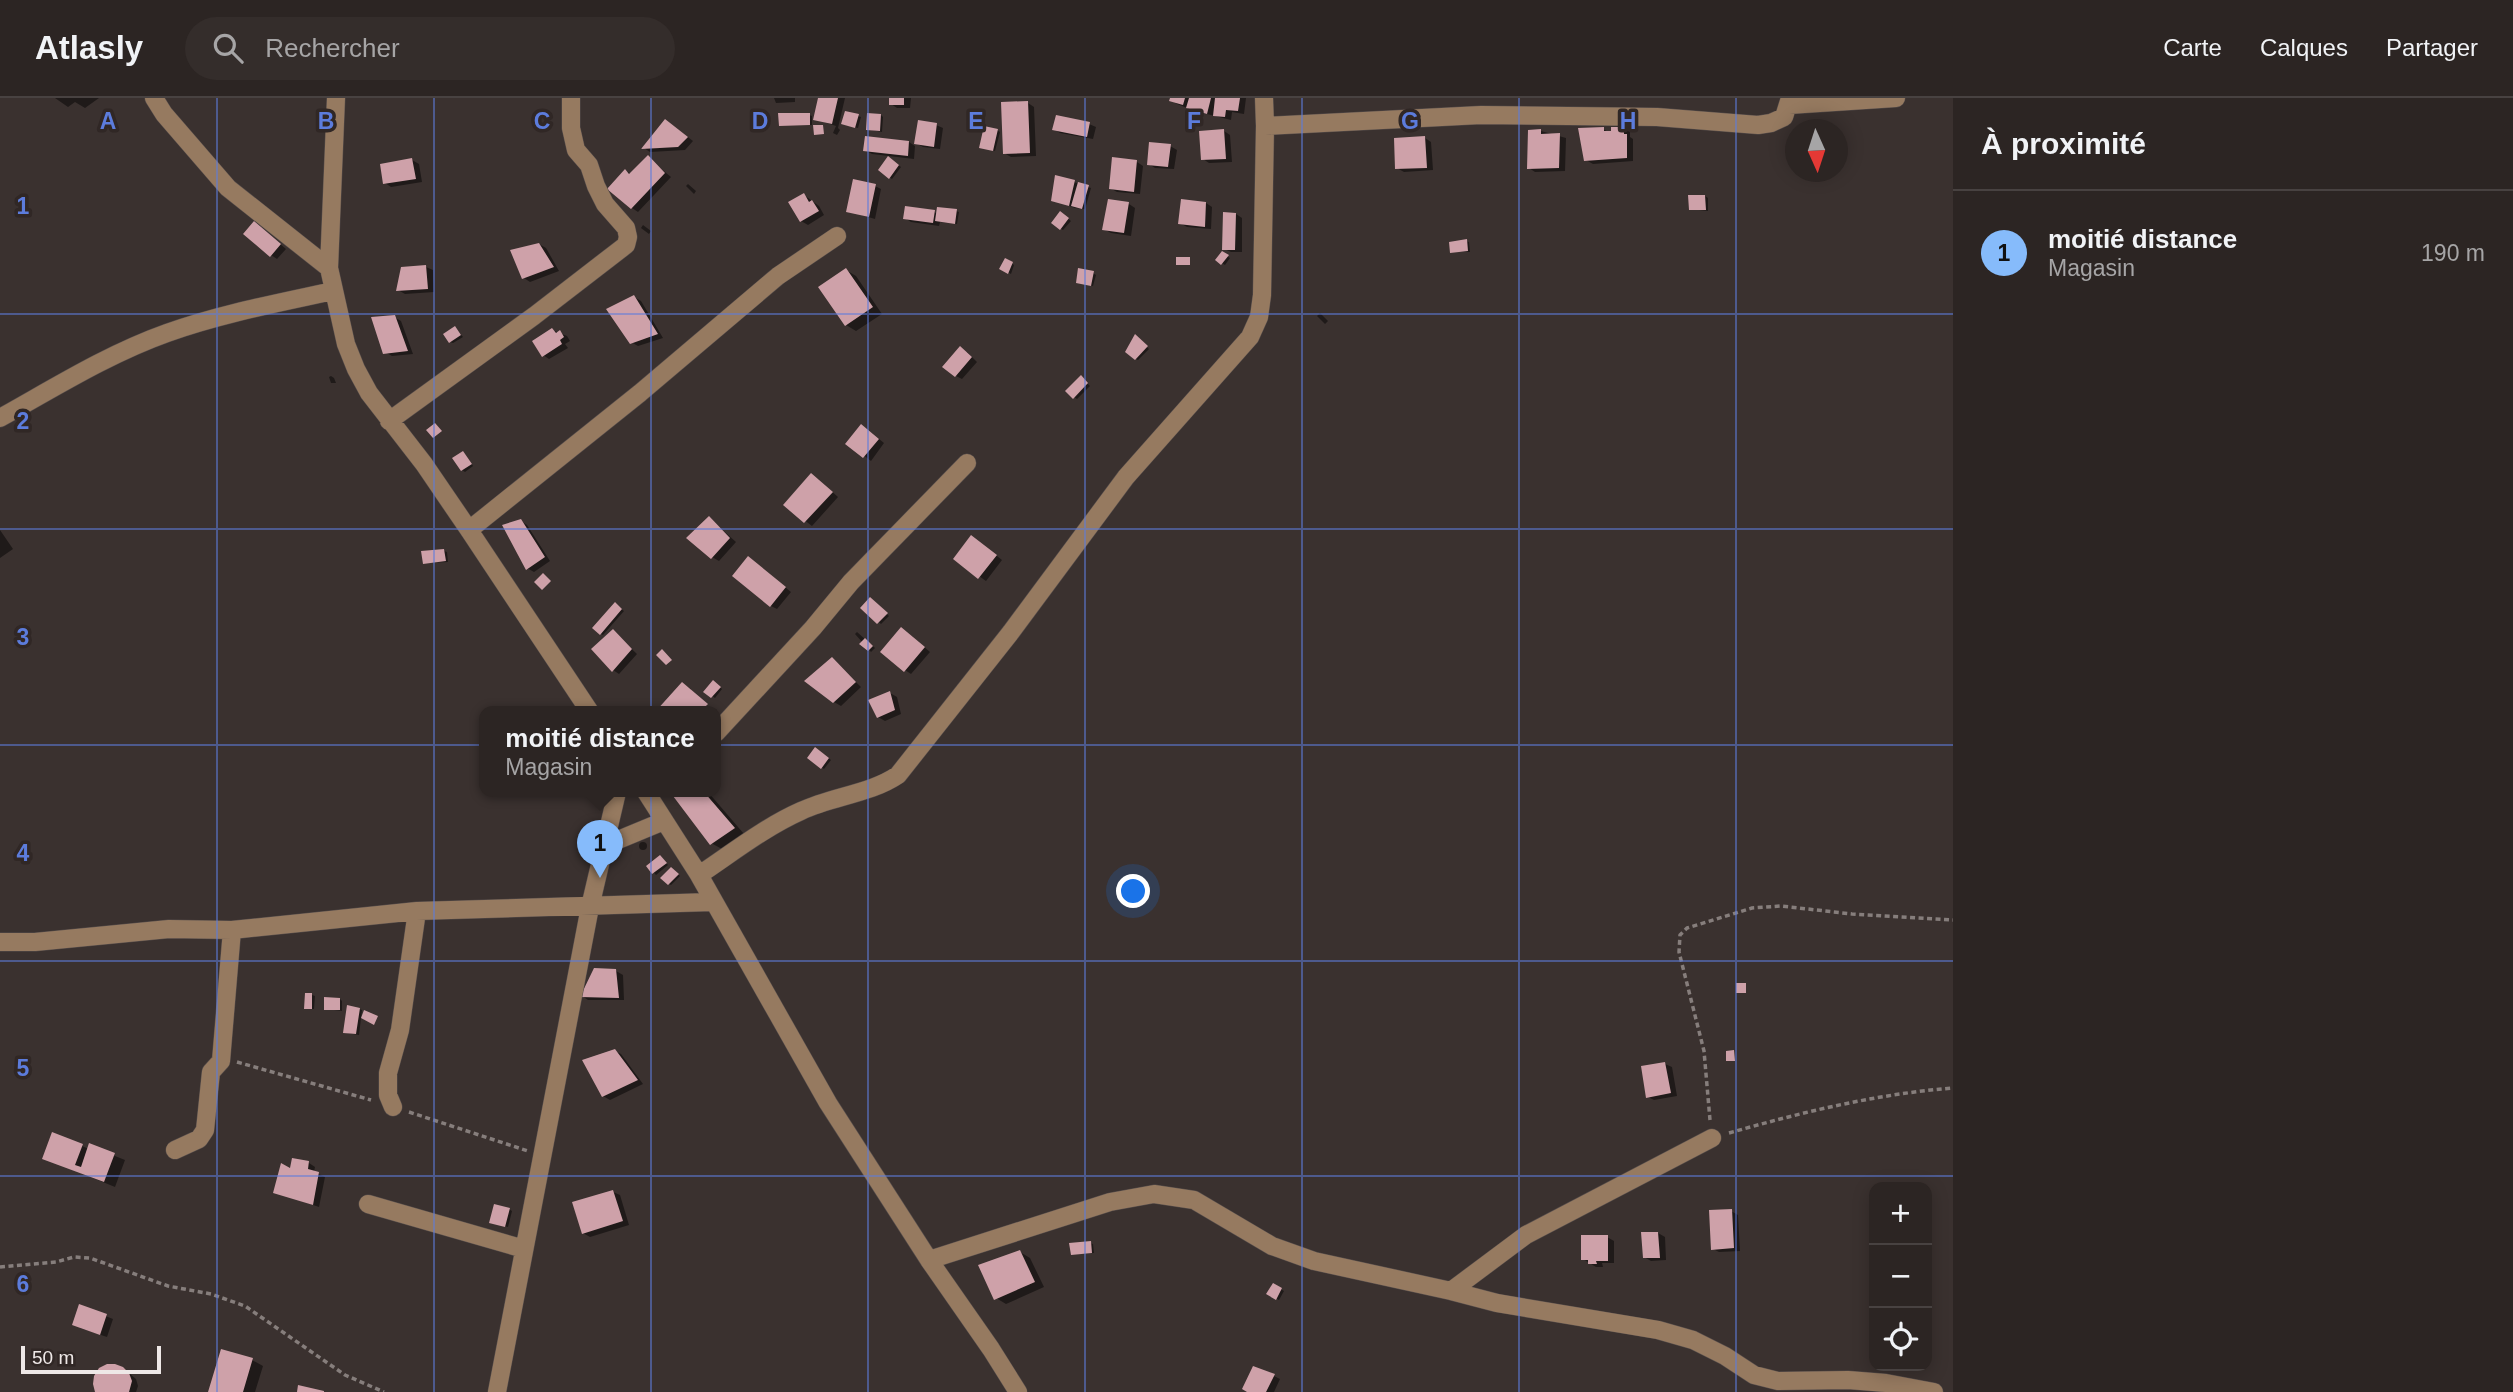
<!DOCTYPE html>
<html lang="fr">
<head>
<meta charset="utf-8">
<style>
	:root { --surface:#2c2523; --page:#342d2b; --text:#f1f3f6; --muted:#a6a5a6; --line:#484241; --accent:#86bbfb }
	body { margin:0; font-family:Arial,sans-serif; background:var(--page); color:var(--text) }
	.controls { position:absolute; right:21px; bottom:21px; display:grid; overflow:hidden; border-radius:14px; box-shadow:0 4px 18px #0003 }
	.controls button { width:63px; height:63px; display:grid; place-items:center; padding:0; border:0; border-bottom:2px solid var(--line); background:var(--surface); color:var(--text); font:35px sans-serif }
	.compass { position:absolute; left:1785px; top:21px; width:63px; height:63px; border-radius:50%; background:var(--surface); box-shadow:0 4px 18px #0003; rotate:177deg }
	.scale { position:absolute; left:21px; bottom:18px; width:140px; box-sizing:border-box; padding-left:7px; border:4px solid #eee8e7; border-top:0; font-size:19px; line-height:24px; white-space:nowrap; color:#eee8e7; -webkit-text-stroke:5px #302725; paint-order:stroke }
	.you { position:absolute; left:1134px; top:794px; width:24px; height:24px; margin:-18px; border:5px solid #fff; border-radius:50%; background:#1a73e8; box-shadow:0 0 0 10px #1a73e833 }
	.badge { display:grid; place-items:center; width:46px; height:46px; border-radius:50%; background:var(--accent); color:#111; font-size:23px; font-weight:700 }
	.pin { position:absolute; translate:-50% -58px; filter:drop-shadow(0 2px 4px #0008) }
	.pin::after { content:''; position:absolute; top:37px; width:24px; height:21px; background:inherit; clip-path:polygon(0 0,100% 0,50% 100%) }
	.popup { position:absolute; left:479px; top:608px; width:242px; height:91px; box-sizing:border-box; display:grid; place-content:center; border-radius:14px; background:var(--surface); filter:drop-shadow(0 2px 5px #0005); font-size:23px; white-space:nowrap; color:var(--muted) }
	.popup b { font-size:26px; color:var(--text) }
	.popup::after { content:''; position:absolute; left:50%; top:100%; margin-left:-14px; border:14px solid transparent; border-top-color:var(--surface) }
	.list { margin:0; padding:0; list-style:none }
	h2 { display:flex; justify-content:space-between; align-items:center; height:91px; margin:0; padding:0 28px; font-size:30px }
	h2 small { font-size:23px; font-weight:400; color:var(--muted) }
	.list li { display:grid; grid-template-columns:46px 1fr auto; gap:21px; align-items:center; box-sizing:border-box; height:126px; padding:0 28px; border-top:2px solid var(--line) }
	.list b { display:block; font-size:26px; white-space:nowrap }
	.list p { margin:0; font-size:23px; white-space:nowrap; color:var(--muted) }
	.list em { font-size:23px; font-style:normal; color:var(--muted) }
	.icon { flex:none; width:38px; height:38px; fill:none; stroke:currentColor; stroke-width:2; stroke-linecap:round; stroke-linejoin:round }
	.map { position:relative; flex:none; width:1953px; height:1294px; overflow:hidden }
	header { display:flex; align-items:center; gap:42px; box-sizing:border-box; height:98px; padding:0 35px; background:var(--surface); border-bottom:2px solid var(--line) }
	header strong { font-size:33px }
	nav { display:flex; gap:38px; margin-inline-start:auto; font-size:24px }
	.search { width:490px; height:63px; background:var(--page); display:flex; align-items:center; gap:18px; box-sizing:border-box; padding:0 24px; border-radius:38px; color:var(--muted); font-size:26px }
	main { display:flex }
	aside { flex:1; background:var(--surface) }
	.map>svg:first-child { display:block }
	.shadow { fill:#0007 }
	.building { fill:#cea1a9 }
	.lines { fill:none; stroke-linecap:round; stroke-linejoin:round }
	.minor-casing { stroke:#574e4c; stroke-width:19 }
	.path { stroke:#867e7c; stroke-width:3.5; stroke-dasharray:5 3.5; stroke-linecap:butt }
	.minor { stroke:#967a60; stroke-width:18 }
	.grid { fill:none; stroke:#5c7cdc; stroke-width:2; stroke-opacity:0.55 }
	.grid-label { font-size:23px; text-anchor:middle; font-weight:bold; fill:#5c7cdc; stroke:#302725; stroke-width:7; stroke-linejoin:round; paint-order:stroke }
</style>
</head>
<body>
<header>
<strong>Atlasly</strong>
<div class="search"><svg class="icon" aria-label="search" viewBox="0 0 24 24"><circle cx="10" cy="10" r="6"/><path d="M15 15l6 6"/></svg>Rechercher</div>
<nav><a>Carte</a><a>Calques</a><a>Partager</a></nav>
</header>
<main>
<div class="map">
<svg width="1953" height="1294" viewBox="0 0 1953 1294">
	<rect width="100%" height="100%" fill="#3a312f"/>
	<path class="shadow" d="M 55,0 L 99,0 L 85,10 L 75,4 L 68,9 Z
		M 774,0 L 795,0 L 795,4 L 776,5 Z
		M 820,0 L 845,0 L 838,30 L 840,32 L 837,37 L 833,35 L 836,28 L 815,21 Z
		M 891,0 L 911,0 L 910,10 L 897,10 L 891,6 Z
		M 1172,0 L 1246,0 L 1244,16 L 1232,14 L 1231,22 L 1195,13 L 1177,6 L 1171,2 Z
		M 1028,5 L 1034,9 L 1036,58 L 1011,59 L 1004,55 Z
		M 809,17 L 812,18 L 812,27 L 780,27 Z
		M 881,17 L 883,19 L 882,34 L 867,31 Z
		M 858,18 L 861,19 L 858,30 L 846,27 Z
		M 1089,26 L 1096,29 L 1093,41 L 1060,35 L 1054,31 Z
		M 672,27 L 693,43 L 685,52 L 650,54 L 644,50 Z
		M 936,27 L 943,30 L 940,51 L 923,49 L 916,45 Z
		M 1623,30 L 1630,34 L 1630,39 L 1633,41 L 1633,63 L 1593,66 L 1586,62 L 1603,31 L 1610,35 Z
		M 997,32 L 1000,34 L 995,53 L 984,50 Z
		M 1224,33 L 1230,37 L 1232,64 L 1209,65 L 1203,61 Z
		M 1541,33 L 1566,40 L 1565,73 L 1535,74 L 1529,70 Z
		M 1425,40 L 1431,44 L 1433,72 L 1404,74 L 1397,70 Z
		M 909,44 L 915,48 L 914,61 L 872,56 L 865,52 Z
		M 1170,48 L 1177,52 L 1174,71 L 1155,70 L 1149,66 Z
		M 648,60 L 671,79 L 638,114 L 632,110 L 626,73 L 631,76 Z
		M 889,61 L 901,69 L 892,81 L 880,72 Z
		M 412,62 L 419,66 L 422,84 L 391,89 L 385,85 Z
		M 1137,64 L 1143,68 L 1140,96 L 1117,94 L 1110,90 Z
		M 1074,84 L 1091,90 L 1085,111 L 1075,110 L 1053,102 Z
		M 688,86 L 696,93 L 694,96 L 686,88 Z
		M 875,88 L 881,91 L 875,121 L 848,113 Z
		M 804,97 L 819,108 L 824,117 L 808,127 L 801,123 Z
		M 1705,98 L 1708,100 L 1708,113 L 1690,111 Z
		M 1206,105 L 1212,109 L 1211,131 L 1187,129 L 1180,125 Z
		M 1129,106 L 1135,110 L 1131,138 L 1111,135 L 1104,131 Z
		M 956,113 L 959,114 L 957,126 L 940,124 L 939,128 L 911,124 L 905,120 L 934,114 L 938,116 Z
		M 1061,115 L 1071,123 L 1063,132 L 1053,125 Z
		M 1236,116 L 1242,120 L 1242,154 L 1231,154 L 1224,151 Z
		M 643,127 L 651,133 L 649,136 L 641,130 Z
		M 260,129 L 286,151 L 277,161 L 271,157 Z
		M 1466,143 L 1469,144 L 1470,154 L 1452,154 Z
		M 539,146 L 546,150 L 559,173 L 530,184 L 524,180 Z
		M 1222,155 L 1230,160 L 1225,167 L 1217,162 Z
		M 1006,162 L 1014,167 L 1011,176 L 1001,170 Z
		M 426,169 L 433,172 L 434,194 L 405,196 L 398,192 Z
		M 846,172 L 856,178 L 882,216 L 856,233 L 846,227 Z
		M 1093,175 L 1096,177 L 1093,188 L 1080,185 Z
		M 634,199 L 641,203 L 663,240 L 638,248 L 631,244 Z
		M 1320,215 L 1328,223 L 1325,226 L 1317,218 Z
		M 394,219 L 401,223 L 413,256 L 392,258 L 385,254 Z
		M 455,230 L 463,239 L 453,245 L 450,244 Z
		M 552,232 L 567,238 L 570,243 L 565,246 L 568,250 L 549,261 L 543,257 Z
		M 1137,240 L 1149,251 L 1138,262 L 1136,261 Z
		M 967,254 L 977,264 L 962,281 L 956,278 Z
		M 331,278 L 334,280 L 336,285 L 331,285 L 329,279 Z
		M 1083,281 L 1090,288 L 1077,301 L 1074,299 Z
		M 868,332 L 884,345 L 871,363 L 848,345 Z
		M 464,355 L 473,368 L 465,374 L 462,372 Z
		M 818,381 L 838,399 L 812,428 L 785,407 Z
		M 709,420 L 736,444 L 719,463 L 712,459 Z
		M 521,423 L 527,427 L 550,463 L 534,474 L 527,470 Z
		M 0,432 L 13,451 L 0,460 Z
		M 978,443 L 1002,462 L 986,483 L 955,461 Z
		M 444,453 L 447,454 L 448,464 L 424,465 Z
		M 754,464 L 791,494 L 777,511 L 771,508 Z
		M 873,503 L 889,518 L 881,526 L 862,510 Z
		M 617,508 L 624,513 L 603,537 L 601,536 Z
		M 613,533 L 637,556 L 619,576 L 613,572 Z
		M 857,534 L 875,550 L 871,554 L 855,536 Z
		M 908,535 L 930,554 L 911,576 L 905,572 Z
		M 832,561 L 861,589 L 841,608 L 834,604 Z
		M 683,586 L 691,591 L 691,594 L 713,613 L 715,611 L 717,612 L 715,614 L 658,614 Z
		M 716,586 L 722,591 L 715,600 L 706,593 Z
		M 890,595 L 897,599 L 901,616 L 885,623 L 878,619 Z
		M 816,651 L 831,662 L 824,671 L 809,660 Z
		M 672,694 L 708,694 L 744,736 L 722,751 L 711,745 Z
		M639 748a4 4 0 1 1 8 0a4 4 0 1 1-8 0Z
		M 660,759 L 668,767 L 656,777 L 648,768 Z
		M 674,773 L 680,778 L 671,787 L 669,786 Z
		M 616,873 L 623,877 L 624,902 L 588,902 L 582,898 Z
		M 312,897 L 315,898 L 314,911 L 309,911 L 306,910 Z
		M 340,901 L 342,903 L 342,913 L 326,911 Z
		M 359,911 L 362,912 L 359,937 L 347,935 Z
		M 615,953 L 621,956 L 643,986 L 610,1002 L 603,998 Z
		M 1665,966 L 1672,969 L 1677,998 L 1654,1002 L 1648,999 Z
		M 53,1036 L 89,1051 L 90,1048 L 125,1062 L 115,1089 L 44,1060 Z
		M 309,1065 L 315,1069 L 314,1074 L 325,1079 L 319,1109 L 275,1094 L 291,1072 Z
		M 613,1094 L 620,1097 L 629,1127 L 590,1139 L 583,1135 Z
		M 509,1111 L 512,1113 L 508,1129 L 494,1125 Z
		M 1731,1113 L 1738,1117 L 1740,1153 L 1719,1154 L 1713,1151 Z
		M 1658,1135 L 1665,1139 L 1666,1162 L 1651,1163 L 1644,1159 Z
		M 1607,1139 L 1614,1143 L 1614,1165 L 1602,1165 L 1603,1169 L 1596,1169 L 1583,1161 Z
		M 1090,1145 L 1093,1146 L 1094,1155 L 1073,1156 Z
		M 1020,1154 L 1030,1160 L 1044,1189 L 1006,1206 L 996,1200 Z
		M 1273,1187 L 1284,1193 L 1279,1202 L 1268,1196 Z
		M 80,1208 L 113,1221 L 107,1239 L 80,1230 Z
		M 252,1262 L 263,1268 L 255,1294 L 210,1294 Z
		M 123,1270 L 136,1281 L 138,1288 L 136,1294 L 98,1294 Z
		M 1274,1278 L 1280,1281 L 1274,1294 L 1250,1294 Z"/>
	<path class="building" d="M 818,0 L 838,0 L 832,26 L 813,22 Z
		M 889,0 L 904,0 L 904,7 L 889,7 Z
		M 1170,0 L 1185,0 L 1183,7 L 1169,3 Z
		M 1189,0 L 1211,0 L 1207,16 L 1186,10 Z
		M 1215,0 L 1240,0 L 1238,13 L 1226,12 L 1225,19 L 1213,18 Z
		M 1028,3 L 1030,55 L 1003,56 L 1001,4 Z
		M 845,13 L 859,16 L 855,30 L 841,26 Z
		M 778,15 L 810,15 L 810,27 L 779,28 Z
		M 867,15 L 881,16 L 880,33 L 866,32 Z
		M 1056,17 L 1090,24 L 1087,39 L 1052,32 Z
		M 665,21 L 688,39 L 678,49 L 641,51 Z
		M 918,22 L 937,25 L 934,49 L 914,46 Z
		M 813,27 L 823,27 L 824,36 L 814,37 Z
		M 984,28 L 998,31 L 993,53 L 979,50 Z
		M 1604,29 L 1604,33 L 1611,33 L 1611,29 L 1624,29 L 1624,36 L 1627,36 L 1627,60 L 1584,63 L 1578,30 Z
		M 1224,31 L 1226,61 L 1201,62 L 1199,33 Z
		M 1541,31 L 1541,36 L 1560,35 L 1559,70 L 1527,71 L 1528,32 Z
		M 865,38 L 909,43 L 908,58 L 863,53 Z
		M 1425,38 L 1427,70 L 1395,71 L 1394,40 Z
		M 1149,44 L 1171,46 L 1168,69 L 1147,67 Z
		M 648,57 L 665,75 L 631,111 L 607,91 L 625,71 L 629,76 Z
		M 888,58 L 899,67 L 889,81 L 878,72 Z
		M 1112,59 L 1137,62 L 1134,94 L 1109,91 Z
		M 412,60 L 416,81 L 383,86 L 380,66 Z
		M 1055,77 L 1075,82 L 1069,108 L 1051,103 Z
		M 853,81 L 876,86 L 869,119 L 846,114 Z
		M 1078,84 L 1089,87 L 1082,111 L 1071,108 Z
		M 804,95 L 809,104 L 812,102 L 819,113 L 800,124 L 788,104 Z
		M 1688,97 L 1705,97 L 1706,112 L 1689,112 Z
		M 1108,101 L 1129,104 L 1124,135 L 1102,132 Z
		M 1181,101 L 1206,104 L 1205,129 L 1178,126 Z
		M 905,108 L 935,112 L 933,125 L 903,121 Z
		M 937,109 L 957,111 L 955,126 L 935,123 Z
		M 1060,113 L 1069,120 L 1060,132 L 1051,125 Z
		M 1223,114 L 1236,115 L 1235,152 L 1222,152 Z
		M 254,123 L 281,146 L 270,159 L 243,136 Z
		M 1467,141 L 1468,153 L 1450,155 L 1449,144 Z
		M 539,145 L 554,169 L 522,181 L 510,152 Z
		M 1222,153 L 1229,157 L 1221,167 L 1215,162 Z
		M 1176,159 L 1190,159 L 1190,167 L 1176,167 Z
		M 1005,160 L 1013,164 L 1008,176 L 999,171 Z
		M 426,167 L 428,191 L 396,193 L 401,169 Z
		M 846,170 L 873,209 L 845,228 L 818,189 Z
		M 1078,170 L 1094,173 L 1091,188 L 1076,185 Z
		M 634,197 L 658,236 L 630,246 L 606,211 Z
		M 395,217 L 408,253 L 383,256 L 371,219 Z
		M 455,228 L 461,237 L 449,245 L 443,236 Z
		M 552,230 L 556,235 L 560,232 L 564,239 L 560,242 L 562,246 L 542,259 L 532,243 Z
		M 1135,236 L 1148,248 L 1135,262 L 1125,254 Z
		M 960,248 L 972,259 L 955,279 L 942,269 Z
		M 1081,277 L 1088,285 L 1073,301 L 1065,293 Z
		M 435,325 L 442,333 L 433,340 L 426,332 Z
		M 861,326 L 879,341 L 863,360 L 845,346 Z
		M 463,353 L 472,366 L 461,373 L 452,360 Z
		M 811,375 L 833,394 L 804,425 L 783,407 Z
		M 709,418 L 730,440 L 711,461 L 686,440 Z
		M 521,421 L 545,459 L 526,472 L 502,427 Z
		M 971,437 L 997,457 L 978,481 L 953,461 Z
		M 444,451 L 446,463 L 423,466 L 421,453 Z
		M 748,458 L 786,489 L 770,509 L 732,478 Z
		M 543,475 L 551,483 L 542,492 L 534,484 Z
		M 870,499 L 888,515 L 877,526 L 860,510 Z
		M 615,504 L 622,511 L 600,537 L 592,530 Z
		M 901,529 L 925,549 L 904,574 L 880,554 Z
		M 613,531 L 632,551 L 612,574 L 591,551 Z
		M 865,540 L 873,548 L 868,553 L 859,546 Z
		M 662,551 L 672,562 L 666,567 L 656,557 Z
		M 832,559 L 856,584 L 833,605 L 804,583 Z
		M 713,582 L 721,589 L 711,600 L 703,594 Z
		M 682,584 L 708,606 L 700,614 L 655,614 Z
		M 890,593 L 895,612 L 877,620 L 868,602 Z
		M 815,649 L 829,660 L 821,671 L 807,660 Z
		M 670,694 L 704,694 L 735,730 L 710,747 Z
		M 660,757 L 667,765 L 652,776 L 646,768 Z
		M 671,769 L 679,776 L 668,787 L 660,780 Z
		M 594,870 L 616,871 L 619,900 L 580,899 Z
		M 1736,885 L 1746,885 L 1746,895 L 1736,895 Z
		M 305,895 L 312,895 L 312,911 L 304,911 Z
		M 324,899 L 340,900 L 340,912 L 324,912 Z
		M 347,907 L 360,910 L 356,936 L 343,935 Z
		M 364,912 L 378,918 L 374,927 L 361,920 Z
		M 615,951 L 638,982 L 602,999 L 582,962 Z
		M 1734,952 L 1735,963 L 1726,963 L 1726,953 Z
		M 1665,964 L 1671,995 L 1646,1000 L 1641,968 Z
		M 52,1034 L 83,1046 L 75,1067 L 81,1069 L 89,1045 L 115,1055 L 104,1084 L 42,1061 Z
		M 292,1060 L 309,1063 L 308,1071 L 319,1074 L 313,1107 L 273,1095 L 281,1065 L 290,1070 Z
		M 613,1092 L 623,1123 L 582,1136 L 572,1104 Z
		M 494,1106 L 510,1110 L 505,1129 L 489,1125 Z
		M 1732,1111 L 1734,1150 L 1711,1152 L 1709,1112 Z
		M 1641,1134 L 1658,1134 L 1660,1160 L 1643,1160 Z
		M 1581,1137 L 1608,1137 L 1608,1163 L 1596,1163 L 1597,1166 L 1588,1166 L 1588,1162 L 1581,1162 Z
		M 1091,1143 L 1092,1155 L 1071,1157 L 1069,1145 Z
		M 1020,1152 L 1035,1184 L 994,1202 L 978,1167 Z
		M 1273,1185 L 1282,1190 L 1276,1202 L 1266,1196 Z
		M 79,1206 L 107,1216 L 100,1237 L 72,1227 Z
		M 221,1251 L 253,1260 L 243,1294 L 208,1294 Z
		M 107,1266 L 115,1266 L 123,1269 L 129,1275 L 132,1283 L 129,1294 L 95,1294 L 93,1286 L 94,1278 L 99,1270 Z
		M 1253,1268 L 1275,1276 L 1266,1294 L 1247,1294 L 1242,1291 Z
		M 298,1287 L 324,1293 L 324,1294 L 297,1294 Z"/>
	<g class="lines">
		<defs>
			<path id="minor" d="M 154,0 L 164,16 L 228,90 L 329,170
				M 336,0 L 329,170 L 346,246 L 356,271 L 369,295 L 424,366 L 469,432 L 590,614
				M 1264,0 L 1265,28 L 1481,17 L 1657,19 L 1758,27 L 1771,25 L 1784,19 L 1790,0
				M 1789,7 L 1896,0
				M 0,320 C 54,290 108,256 167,235 C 220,216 278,205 333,193
				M 389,323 L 534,218 L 626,147 L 628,139 L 626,130 L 605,106 L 596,88 L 589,67 L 576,52 L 571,30 L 571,0
				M 469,432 L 640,295 L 778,178 L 837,138
				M 716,635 L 813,530 L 851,484 L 967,365
				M 646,694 L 699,777 L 828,1005 L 929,1162 L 991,1251 L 1018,1294
				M 606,747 L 664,723
				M 699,777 C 732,755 765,729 801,713 C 833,698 870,696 898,677 L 1011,534 L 1126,379 L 1250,239 L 1259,219 L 1262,197 L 1265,28
				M 0,844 L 35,844 L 169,831 L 232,832 L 417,813 L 712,804
				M 393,1009 L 388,997 L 388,975 L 400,932 L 417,813
				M 175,1052 L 199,1041 L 205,1032 L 211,974 L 221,963 L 232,832
				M 368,1106 L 524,1151
				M 929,1162 L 1110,1104 L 1154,1096 L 1194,1102 L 1272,1148 L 1314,1163 L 1451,1193 L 1526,1137 L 1712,1040
				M 1451,1193 L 1497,1205 L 1658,1232 L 1693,1242 L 1725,1258 L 1754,1277 L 1778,1283 L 1848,1282 L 1886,1285 L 1934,1294
				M 497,1294 L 590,809 L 617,694"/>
		</defs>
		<use href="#minor" class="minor-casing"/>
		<path class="path" d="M 237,964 L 371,1002
			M 409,1014 L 528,1053
			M 1710,1022 L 1704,953 L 1679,854 L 1680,837 L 1687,830 L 1752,810 L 1781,808 L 1852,816 L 1953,822
			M 1729,1035 C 1803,1014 1876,996 1953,990
			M 0,1169 L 56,1164 L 74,1159 L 90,1160 L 168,1188 L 211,1196 L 245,1208 L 345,1277 L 384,1294"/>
		<use href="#minor" class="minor"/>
	</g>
	<path class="grid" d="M 217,0 L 217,1294M 434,0 L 434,1294M 651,0 L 651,1294M 868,0 L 868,1294M 1085,0 L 1085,1294M 1302,0 L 1302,1294M 1519,0 L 1519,1294M 1736,0 L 1736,1294M 0,216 L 1953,216M 0,431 L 1953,431M 0,647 L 1953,647M 0,863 L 1953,863M 0,1078 L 1953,1078"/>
	<g class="grid-label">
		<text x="108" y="31">A</text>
		<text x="326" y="31">B</text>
		<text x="542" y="31">C</text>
		<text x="760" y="31">D</text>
		<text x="976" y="31">E</text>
		<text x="1194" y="31">F</text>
		<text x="1410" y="31">G</text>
		<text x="1628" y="31">H</text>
		<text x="23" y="116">1</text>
		<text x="23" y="331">2</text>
		<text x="23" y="547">3</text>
		<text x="23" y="763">4</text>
		<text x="23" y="978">5</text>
		<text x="23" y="1194">6</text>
	</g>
</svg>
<div class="controls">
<button>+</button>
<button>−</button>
<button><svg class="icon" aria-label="locate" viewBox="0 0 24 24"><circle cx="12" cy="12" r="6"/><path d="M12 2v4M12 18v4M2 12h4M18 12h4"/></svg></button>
</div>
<svg class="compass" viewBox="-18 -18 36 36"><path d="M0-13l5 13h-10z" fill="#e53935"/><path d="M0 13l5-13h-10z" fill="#a6a5a6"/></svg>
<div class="scale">50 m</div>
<div class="you"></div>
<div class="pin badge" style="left:600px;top:780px">1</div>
<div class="popup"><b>moitié distance</b>Magasin</div>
</div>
<aside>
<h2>À proximité<small></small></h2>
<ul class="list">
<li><span class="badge">1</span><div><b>moitié distance</b><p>Magasin</p></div><em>190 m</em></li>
</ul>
</aside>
</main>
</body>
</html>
